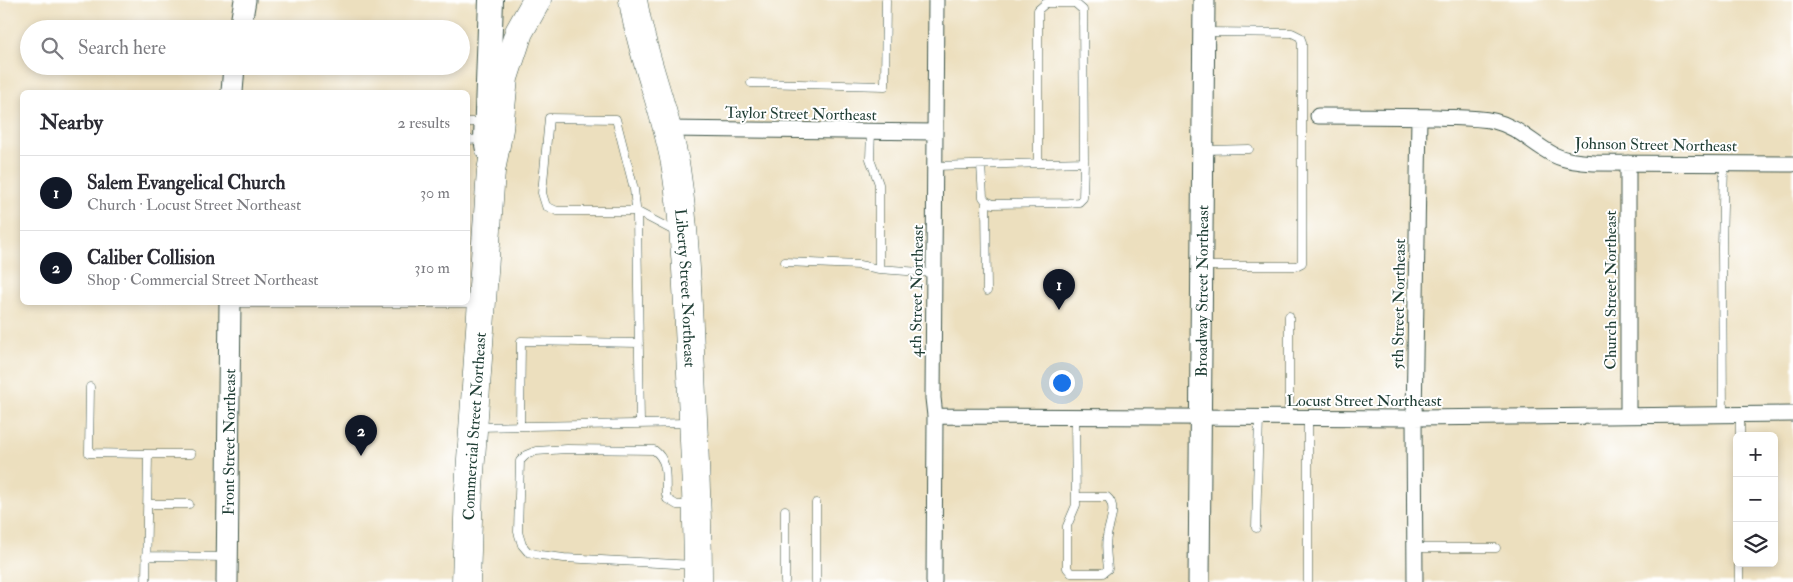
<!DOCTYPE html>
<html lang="en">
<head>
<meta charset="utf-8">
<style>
	:root { --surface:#fff; --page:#f7f7f7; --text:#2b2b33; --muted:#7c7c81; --line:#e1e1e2; --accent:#111827 }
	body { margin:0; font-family:"IM FELL Double Pica",serif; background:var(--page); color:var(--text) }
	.controls { position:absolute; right:15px; bottom:15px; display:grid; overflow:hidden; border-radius:8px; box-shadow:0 2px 8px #0003 }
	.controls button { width:45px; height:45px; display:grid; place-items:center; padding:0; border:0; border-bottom:1px solid var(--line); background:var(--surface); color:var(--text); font:25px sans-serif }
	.you { position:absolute; left:1061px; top:382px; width:18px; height:18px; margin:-12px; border:4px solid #fff; border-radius:50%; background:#1a73e8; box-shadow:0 0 0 8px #1a73e833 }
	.badge { display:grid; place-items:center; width:32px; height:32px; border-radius:50%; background:var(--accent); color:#fff; font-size:16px; font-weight:700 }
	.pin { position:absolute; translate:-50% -41px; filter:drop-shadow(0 1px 2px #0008) }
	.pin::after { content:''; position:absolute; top:26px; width:18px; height:15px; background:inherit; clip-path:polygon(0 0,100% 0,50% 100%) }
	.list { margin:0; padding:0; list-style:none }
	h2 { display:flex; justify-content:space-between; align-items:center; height:65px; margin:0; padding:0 20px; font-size:21px }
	h2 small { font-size:16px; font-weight:400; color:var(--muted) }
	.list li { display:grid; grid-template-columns:32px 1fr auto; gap:15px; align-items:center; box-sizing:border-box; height:75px; padding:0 20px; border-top:1px solid var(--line) }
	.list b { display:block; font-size:19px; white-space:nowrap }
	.list p { margin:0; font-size:16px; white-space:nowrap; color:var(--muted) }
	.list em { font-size:16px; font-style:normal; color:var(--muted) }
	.icon { flex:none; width:28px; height:28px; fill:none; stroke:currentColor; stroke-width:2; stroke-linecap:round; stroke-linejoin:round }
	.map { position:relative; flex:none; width:1793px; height:582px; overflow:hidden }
	.search { position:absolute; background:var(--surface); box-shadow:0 2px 8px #0003; left:20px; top:20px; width:450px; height:55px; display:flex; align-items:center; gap:12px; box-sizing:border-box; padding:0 18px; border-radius:28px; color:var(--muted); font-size:19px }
	.panel { position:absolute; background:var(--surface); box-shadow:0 2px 8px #0003; left:20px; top:90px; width:450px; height:215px; border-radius:8px }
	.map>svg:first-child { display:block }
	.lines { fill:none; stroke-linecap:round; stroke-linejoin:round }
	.lane-casing { stroke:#3e5549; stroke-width:9 }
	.street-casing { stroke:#3e5549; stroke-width:17 }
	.secondary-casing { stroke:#3e5549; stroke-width:23 }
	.primary-casing { stroke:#3e5549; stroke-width:26 }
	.highway-casing { stroke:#3e5549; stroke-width:29 }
	.lane { stroke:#fff; stroke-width:8 }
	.street { stroke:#fff; stroke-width:15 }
	.secondary { stroke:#fff; stroke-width:21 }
	.primary { stroke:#fff; stroke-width:24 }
	.highway { stroke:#fff; stroke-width:28 }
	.labels { text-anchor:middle; stroke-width:4; stroke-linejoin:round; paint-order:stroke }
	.street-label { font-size:16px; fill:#1f3d34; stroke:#fff }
</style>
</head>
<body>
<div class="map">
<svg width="1793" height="582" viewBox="0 0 1793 582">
	<rect width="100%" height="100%" fill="#fff"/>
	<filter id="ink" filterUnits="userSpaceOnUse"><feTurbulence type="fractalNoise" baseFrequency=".02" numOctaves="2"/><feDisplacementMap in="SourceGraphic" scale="10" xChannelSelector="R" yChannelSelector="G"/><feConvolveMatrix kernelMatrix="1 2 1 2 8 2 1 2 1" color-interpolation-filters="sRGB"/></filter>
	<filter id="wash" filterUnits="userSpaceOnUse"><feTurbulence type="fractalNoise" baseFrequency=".0096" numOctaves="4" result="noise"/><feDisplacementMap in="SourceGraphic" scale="20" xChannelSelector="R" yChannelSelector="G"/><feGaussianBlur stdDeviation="1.12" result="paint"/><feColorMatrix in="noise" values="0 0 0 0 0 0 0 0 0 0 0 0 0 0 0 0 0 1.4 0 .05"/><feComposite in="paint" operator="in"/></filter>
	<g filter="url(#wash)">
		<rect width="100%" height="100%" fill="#ecdfbe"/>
	</g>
	<g filter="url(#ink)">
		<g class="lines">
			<defs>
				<path id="lane" d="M 751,83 L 885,86 L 886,0
					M 468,122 L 484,122
					M 871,131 L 870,159 L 879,184 L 879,269 L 934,273
					M 468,140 L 483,139
					M 1204,150 L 1249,149
					M 1038,163 L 1038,10 L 1046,3 L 1075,3 L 1083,10 L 1084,162
					M 935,166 L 1084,162 L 1083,198 L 1079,202 L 1068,203 L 993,204 L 986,201 L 983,197 L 981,165
					M 986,201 L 987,291
					M 785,262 L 859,265 L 879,269
					M 1204,266 L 1296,266 L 1302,263 L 1302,42 L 1300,37 L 1292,33 L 1205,32
					M 232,303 L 478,303
					M 90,387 L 89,453 L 148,454 L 146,582
					M 1723,415 L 1722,247 L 1724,164
					M 1075,416 L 1076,505 L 1067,526 L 1067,568 L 1071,573 L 1103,573 L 1108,569 C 1107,558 1105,546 1107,536 C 1109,524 1118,506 1107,497 L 1076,497
					M 1289,417 L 1289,316
					M 1308,417 L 1308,582
					M 640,424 L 637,217 L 634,189 L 616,119 L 549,118 L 542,193 L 546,206 L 557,211 L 636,211 L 678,233
					M 520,426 L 521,341 L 639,343
					M 478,427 L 689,423
					M 1740,436 L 1740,415
					M 148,454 L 191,454
					M 816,503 L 816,582
					M 147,504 L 189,504
					M 693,505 L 677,505 L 667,499 L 666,494 C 665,478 669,461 654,450 L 567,449 L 536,451 L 526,455 L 520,461 L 518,532 L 522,545 L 528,552 L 540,555 L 564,558 L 694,565
					M 1256,528 L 1259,417
					M 1415,548 L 1496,548
					M 146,556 L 227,557
					M 785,582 L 785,510
					M 1739,582 L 1739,563"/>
				<path id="street" d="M 1318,116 C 1357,116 1397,116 1437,117 C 1456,118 1475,117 1494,121 C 1519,127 1532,144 1554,155 C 1566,161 1581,162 1595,163 L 1793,164
					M 667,129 L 935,132
					M 935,416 L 1414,418 L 1793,414
					M 1628,416 L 1628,163
					M 934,582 L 935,416 L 933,398 L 936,0
					M 1415,582 L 1414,418 L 1419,117"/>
				<g id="secondary">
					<path d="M 240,29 L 245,0"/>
					<path d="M 232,92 L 234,66"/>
					<path id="s1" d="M 227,582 L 230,302"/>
					<path id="s2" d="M 1199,582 L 1204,0"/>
				</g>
				<path id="primary" d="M 488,150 L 486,139 L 491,0"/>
				<g id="highway">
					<path id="s3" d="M 633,0 C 642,58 667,112 676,169 C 686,236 688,305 691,373 C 694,443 698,512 698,582"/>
					<path id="s4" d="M 466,582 L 469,488 L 491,171 L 499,129 L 504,78 L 519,32 L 537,0"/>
				</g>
			</defs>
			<use href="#lane" class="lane-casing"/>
			<use href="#street" class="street-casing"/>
			<use href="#secondary" class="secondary-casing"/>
			<use href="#primary" class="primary-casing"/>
			<use href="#highway" class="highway-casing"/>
			<use href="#lane" class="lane"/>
			<use href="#street" class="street"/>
			<use href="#secondary" class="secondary"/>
			<use href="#primary" class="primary"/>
			<use href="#highway" class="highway"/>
		</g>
	</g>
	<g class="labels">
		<g class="street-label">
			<text transform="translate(801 113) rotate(1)" y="6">Taylor Street Northeast</text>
			<text transform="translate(1656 144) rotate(1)" y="6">Johnson Street Northeast</text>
			<text dy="6" stroke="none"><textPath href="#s3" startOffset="294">Liberty Street Northeast</textPath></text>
			<text transform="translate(1610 290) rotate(-90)" y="6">Church Street Northeast</text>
			<text transform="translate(916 291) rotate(-89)" y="6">4th Street Northeast</text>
			<text dy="6" stroke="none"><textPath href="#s2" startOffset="291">Broadway Street Northeast</textPath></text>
			<text transform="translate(1398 304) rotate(-89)" y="6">5th Street Northeast</text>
			<text x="1364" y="406">Locust Street Northeast</text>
			<text dy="6" stroke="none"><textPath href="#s4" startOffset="156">Commercial Street Northeast</textPath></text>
			<text dy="6" stroke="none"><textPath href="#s1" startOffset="140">Front Street Northeast</textPath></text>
		</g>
	</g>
</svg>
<div class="controls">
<button>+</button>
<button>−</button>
<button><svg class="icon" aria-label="layers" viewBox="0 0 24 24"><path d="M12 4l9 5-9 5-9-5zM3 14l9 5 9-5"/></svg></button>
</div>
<div class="you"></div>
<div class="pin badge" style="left:1059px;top:310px">1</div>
<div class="pin badge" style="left:361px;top:456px">2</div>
<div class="search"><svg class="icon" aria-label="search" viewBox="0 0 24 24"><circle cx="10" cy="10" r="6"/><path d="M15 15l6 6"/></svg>Search here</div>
<section class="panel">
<h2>Nearby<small>2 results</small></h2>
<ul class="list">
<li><span class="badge">1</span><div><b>Salem Evangelical Church</b><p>Church · Locust Street Northeast</p></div><em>30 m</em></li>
<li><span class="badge">2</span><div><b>Caliber Collision</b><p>Shop · Commercial Street Northeast</p></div><em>310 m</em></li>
</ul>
</section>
</div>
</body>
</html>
